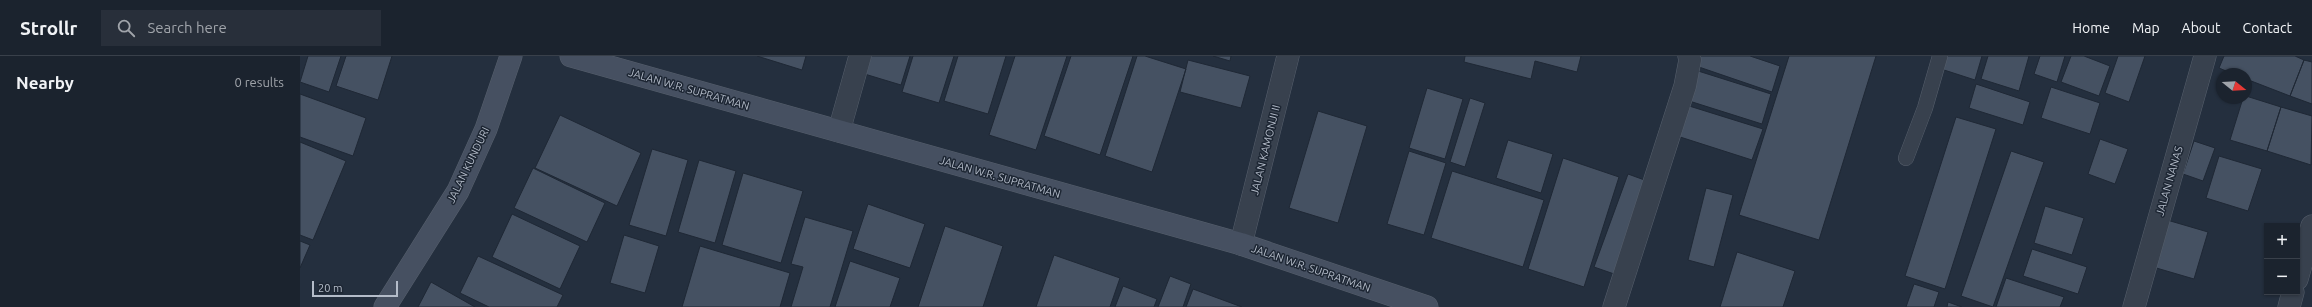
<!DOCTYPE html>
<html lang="en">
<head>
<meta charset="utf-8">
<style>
	:root { --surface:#1b232e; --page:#282f3a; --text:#f1f3f6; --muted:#a0a4aa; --line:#39404a }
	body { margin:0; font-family:Ubuntu,sans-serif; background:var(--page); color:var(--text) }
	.controls { position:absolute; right:12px; bottom:12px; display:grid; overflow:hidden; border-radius:0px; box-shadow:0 1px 3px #0004 }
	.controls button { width:36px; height:36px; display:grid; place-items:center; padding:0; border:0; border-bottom:1px solid var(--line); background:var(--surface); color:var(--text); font:20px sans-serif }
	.compass { position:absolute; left:1916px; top:12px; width:36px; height:36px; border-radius:50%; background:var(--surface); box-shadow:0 1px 3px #0004; rotate:108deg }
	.scale { position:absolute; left:12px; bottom:10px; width:86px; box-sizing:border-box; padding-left:4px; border:2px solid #b4bcc9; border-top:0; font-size:11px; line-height:14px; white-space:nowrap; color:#b4bcc9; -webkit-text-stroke:3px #1d2633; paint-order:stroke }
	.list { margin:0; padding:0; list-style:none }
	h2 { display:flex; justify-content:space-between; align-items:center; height:52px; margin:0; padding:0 16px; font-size:17px }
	h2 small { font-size:13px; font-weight:400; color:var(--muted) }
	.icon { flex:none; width:22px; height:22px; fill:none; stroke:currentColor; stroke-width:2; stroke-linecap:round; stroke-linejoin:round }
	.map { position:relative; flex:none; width:2012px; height:251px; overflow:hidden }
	header { display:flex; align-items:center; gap:24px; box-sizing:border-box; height:56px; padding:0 20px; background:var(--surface); border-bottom:1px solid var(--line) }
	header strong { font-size:19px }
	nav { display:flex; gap:22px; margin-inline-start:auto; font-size:14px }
	.search { width:280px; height:36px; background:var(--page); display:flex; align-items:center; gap:10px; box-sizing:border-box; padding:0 14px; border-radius:0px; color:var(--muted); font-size:15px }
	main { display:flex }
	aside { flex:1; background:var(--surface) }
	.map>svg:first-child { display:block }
	.building { fill:#455162; stroke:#1f2835 }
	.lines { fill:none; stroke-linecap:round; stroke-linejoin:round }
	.lane-casing { stroke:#565f6c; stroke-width:16 }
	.street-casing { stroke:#565f6c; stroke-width:23 }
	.secondary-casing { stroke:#565f6c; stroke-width:23 }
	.lane { stroke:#38414e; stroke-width:15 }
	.street { stroke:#38414e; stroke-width:22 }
	.secondary { stroke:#465061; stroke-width:22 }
	.labels { text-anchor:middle; stroke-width:3; stroke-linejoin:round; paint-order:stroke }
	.street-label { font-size:11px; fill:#b4bcc9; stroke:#1d2633 }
</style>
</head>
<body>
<header>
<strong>Strollr</strong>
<div class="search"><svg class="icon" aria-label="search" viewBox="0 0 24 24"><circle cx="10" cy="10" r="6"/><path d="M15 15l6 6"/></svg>Search here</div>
<nav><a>Home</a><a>Map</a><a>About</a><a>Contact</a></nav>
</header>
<main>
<aside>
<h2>Nearby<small>0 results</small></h2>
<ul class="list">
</ul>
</aside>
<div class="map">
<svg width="2012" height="251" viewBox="0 0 2012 251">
	<rect width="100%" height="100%" fill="#242f3e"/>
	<path class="building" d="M 8,0 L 41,0 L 29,36 L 0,26 Z
		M 46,0 L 92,0 L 78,44 L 36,30 Z
		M 457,0 L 506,0 L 502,14 Z
		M 563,0 L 610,0 L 601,29 L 558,16 Z
		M 613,0 L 654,0 L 639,47 L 602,36 Z
		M 658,0 L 706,0 L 688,58 L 644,45 Z
		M 715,0 L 767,0 L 736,94 L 689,79 Z
		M 771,0 L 833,0 L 800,99 L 744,80 Z
		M 837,0 L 845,0 L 886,13 L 852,116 L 805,100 Z
		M 913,0 L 931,0 L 930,5 Z
		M 1165,0 L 1281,0 L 1277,16 L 1235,5 L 1231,23 L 1164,6 Z
		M 1400,0 L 1450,0 L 1480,10 L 1472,36 L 1396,10 Z
		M 1489,0 L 1576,0 L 1519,184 L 1439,159 Z
		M 1645,0 L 1682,0 L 1675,24 L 1641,13 Z
		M 1688,0 L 1729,0 L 1719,35 L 1681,23 Z
		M 1740,0 L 1765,0 L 1757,26 L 1734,18 Z
		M 1771,0 L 1784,0 L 1810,10 L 1799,40 L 1761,26 Z
		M 1818,0 L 1845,0 L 1829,46 L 1805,37 Z
		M 1924,0 L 1995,0 L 2004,4 L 1990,40 L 1946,23 L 1946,18 L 1933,18 L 1919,12 Z
		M 888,4 L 950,20 L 941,52 L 880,36 Z
		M 2004,4 L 2012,6 L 2012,48 L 1990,40 Z
		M 1395,14 L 1471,38 L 1462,68 L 1386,44 Z
		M 1676,28 L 1730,46 L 1723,69 L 1669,52 Z
		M 1751,31 L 1800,47 L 1790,78 L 1741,62 Z
		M 1127,32 L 1163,43 L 1145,103 L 1109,92 Z
		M 0,38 L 66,62 L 53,100 L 0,81 Z
		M 1946,40 L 1981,51 L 1967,95 L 1930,84 L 1943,42 Z
		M 1170,42 L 1185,47 L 1165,111 L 1150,106 Z
		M 1386,49 L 1463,73 L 1452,104 L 1377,80 Z
		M 1981,51 L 2012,60 L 2011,109 L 1967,95 Z
		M 1018,55 L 1067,70 L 1038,167 L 989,152 Z
		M 260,59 L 341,97 L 317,150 L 235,112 Z
		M 1656,61 L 1696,73 L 1645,233 L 1605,220 Z
		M 1800,83 L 1828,93 L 1815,128 L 1788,118 Z
		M 1208,84 L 1253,98 L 1241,137 L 1196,122 Z
		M 1894,85 L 1915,92 L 1903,125 L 1883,118 Z
		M 0,86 L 46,105 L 13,184 L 0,179 Z
		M 352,93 L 388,104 L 366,180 L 329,169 Z
		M 1109,95 L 1146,107 L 1124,179 L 1087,168 Z
		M 1711,95 L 1744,106 L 1693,251 L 1661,240 Z
		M 1919,100 L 1962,113 L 1948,155 L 1906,142 Z
		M 1263,102 L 1319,121 L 1284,231 L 1228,213 Z
		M 399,104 L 436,115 L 415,187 L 378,176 Z
		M 233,112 L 305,147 L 287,186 L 214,152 Z
		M 1152,115 L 1244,144 L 1223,211 L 1131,182 Z
		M 443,117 L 503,135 L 481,207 L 422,189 Z
		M 1328,118 L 1350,126 L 1317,219 L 1294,211 Z
		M 1406,132 L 1433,139 L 1414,211 L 1388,204 Z
		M 568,148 L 625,168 L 610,212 L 553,193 Z
		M 1745,150 L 1784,162 L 1772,199 L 1734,187 Z
		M 212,158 L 280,190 L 260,233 L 192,201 Z
		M 505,161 L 553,175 L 530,251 L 491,251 L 503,211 L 491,208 Z
		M 1867,164 L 1908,176 L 1894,223 L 1853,211 Z
		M 645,170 L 703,190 L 683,251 L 618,251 Z
		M 324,179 L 359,190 L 345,237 L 310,227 Z
		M 0,185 L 10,189 L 0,212 Z
		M 400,190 L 490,217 L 480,251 L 382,251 Z
		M 1732,193 L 1787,211 L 1778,238 L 1723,220 Z
		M 1437,196 L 1495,215 L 1483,251 L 1420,251 Z
		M 754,199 L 820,222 L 810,251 L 736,251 Z
		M 178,200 L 263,239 L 257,251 L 189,251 L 160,237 Z
		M 550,205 L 600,222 L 590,251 L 535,251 Z
		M 870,220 L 891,228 L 883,251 L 858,251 Z
		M 1706,222 L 1764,241 L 1760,251 L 1696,251 Z
		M 131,226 L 175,251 L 118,251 Z
		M 1614,228 L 1639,236 L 1634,251 L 1606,251 Z
		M 823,230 L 857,243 L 854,251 L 815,251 Z
		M 893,233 L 942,251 L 886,251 Z
		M 1648,246 L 1662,251 L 1647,251 Z"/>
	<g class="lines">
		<defs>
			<path id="lane" d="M 1606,102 L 1625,52 L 1640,0"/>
			<path id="street" d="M 539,75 L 560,0
				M 941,188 L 988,0
				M 1997,223 L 2012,170
				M 1314,251 L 1385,30 L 1390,4 L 1389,0
				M 1834,251 L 1905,0
				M 1989,251 L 1993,236"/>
			<path id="secondary" d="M 271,0 L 941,188 L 1127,251
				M 85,251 L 158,135 L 186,73 L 211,0"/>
		</defs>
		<use href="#lane" class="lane-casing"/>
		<use href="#street" class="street-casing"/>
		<use href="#secondary" class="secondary-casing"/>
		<use href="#lane" class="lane"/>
		<use href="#street" class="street"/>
		<use href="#secondary" class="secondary"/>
	</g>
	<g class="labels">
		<g class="street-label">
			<text transform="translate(389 33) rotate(16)" y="4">JALAN W.R. SUPRATMAN</text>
			<text transform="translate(965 94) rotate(-76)" y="4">JALAN KAMONJI II</text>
			<text transform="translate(168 109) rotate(-64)" y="4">JALAN KUNDURI</text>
			<text transform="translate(700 121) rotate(16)" y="4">JALAN W.R. SUPRATMAN</text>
			<text transform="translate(1869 125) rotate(-74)" y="4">JALAN NANAS</text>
			<text transform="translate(1011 212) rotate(19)" y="4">JALAN W.R. SUPRATMAN</text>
		</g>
	</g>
</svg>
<div class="controls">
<button>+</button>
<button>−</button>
</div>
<svg class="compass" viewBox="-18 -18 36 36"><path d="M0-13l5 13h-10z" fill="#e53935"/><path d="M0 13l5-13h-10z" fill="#a0a4aa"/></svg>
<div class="scale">20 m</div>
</div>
</main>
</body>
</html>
